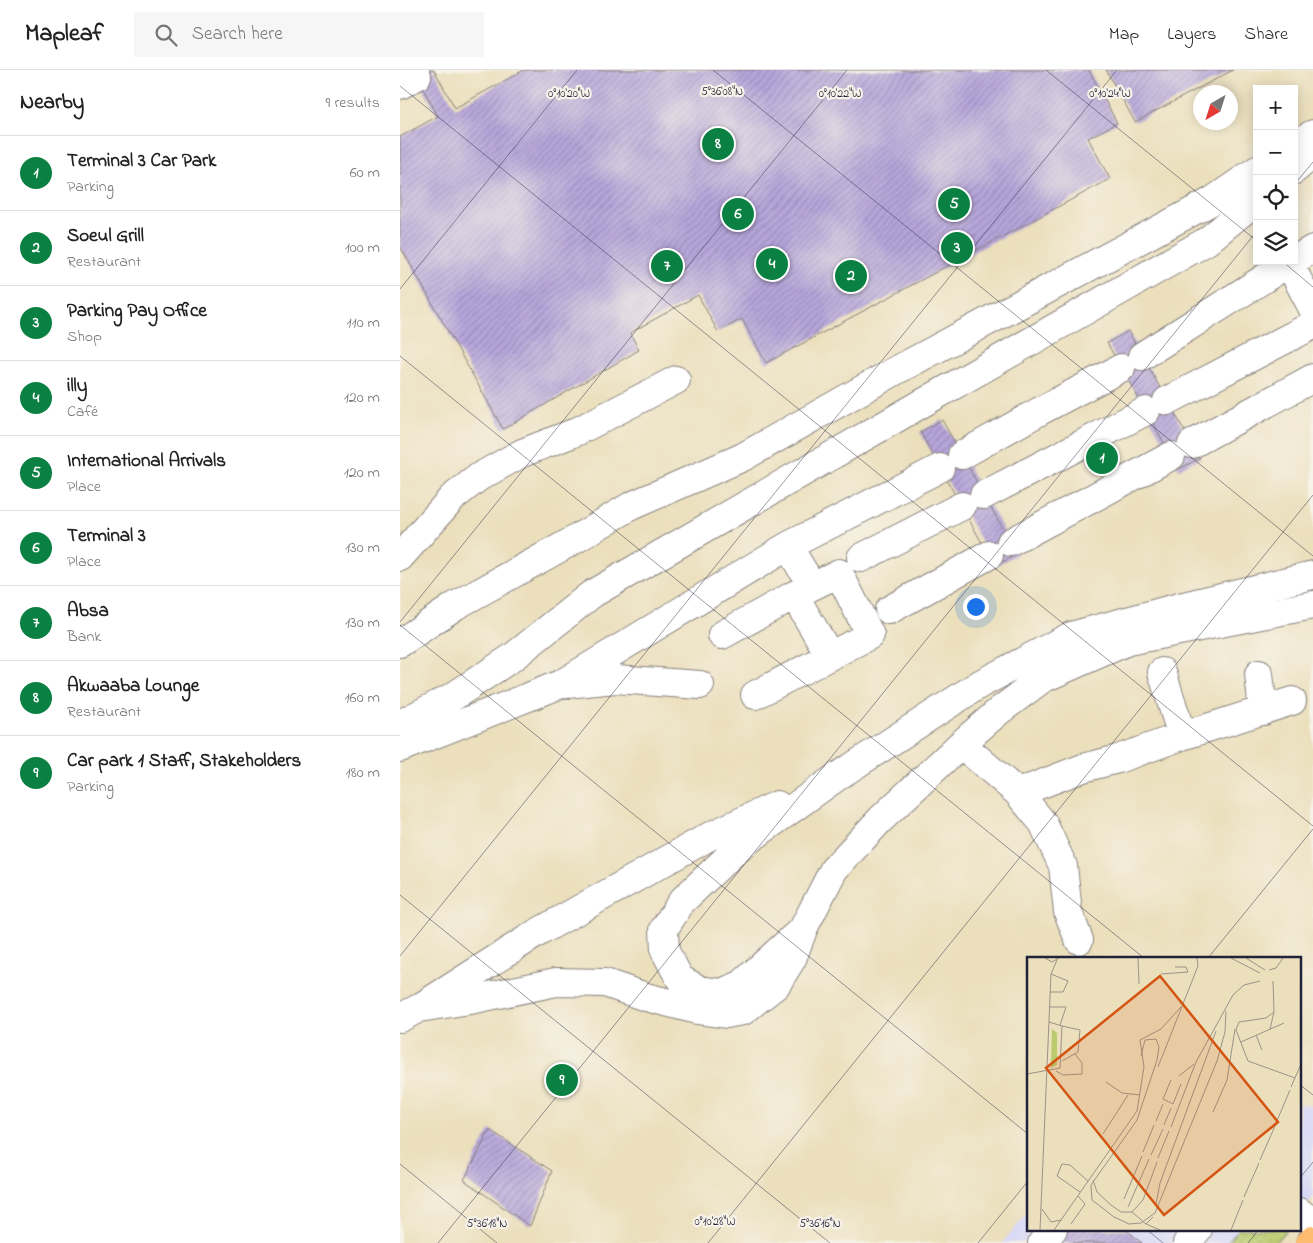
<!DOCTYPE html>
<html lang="en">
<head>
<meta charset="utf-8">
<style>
	:root { --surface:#fff; --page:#f6f6f6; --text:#222; --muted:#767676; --line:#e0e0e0; --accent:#0b8043 }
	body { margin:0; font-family:"Indie Flower",sans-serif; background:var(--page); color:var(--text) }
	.controls { position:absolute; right:15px; top:15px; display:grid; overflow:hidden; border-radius:0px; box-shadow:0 2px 12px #0003 }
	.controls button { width:45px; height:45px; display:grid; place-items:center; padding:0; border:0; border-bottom:1px solid var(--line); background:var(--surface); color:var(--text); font:25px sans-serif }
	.compass { position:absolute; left:793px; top:15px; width:45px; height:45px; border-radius:50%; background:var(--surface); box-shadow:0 2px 12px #0003; rotate:219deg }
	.you { position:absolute; left:575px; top:536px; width:18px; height:18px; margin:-12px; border:4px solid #fff; border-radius:50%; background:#1a73e8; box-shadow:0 0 0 8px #1a73e833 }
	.badge { display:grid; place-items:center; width:32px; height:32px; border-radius:50%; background:var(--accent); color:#fff; font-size:16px; font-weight:700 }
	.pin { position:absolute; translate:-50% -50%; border:2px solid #fff; box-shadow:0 1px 5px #0006 }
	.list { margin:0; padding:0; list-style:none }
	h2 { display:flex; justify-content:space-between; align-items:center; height:65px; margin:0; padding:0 20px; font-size:21px }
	h2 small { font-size:16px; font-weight:400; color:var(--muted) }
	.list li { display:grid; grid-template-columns:32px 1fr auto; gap:15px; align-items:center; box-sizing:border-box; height:75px; padding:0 20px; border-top:1px solid var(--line) }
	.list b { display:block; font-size:19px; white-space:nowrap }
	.list p { margin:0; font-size:16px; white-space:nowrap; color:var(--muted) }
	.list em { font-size:16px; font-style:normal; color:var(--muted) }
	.icon { flex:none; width:28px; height:28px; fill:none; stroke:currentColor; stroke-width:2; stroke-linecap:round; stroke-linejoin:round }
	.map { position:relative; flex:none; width:913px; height:1173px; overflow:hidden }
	header { display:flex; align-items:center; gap:30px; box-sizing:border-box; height:70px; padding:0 25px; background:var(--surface); border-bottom:1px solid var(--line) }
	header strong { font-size:24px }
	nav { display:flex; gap:28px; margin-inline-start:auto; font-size:18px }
	.search { width:350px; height:45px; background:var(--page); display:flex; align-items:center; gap:12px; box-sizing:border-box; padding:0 18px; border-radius:0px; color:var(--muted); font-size:19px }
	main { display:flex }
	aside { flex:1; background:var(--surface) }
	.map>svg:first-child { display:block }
	.built { fill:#d6d7f8 }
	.grass { fill:url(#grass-dots); stroke:#6e7654 }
	.building { fill:url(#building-hatch) }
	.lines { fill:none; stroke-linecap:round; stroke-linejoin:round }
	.minor-casing { stroke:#86807c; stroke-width:30 }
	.major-casing { stroke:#86807c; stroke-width:30 }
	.minor { stroke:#fff; stroke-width:28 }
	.major { stroke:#febc70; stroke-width:28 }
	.ticks { fill:none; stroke:#22223b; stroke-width:1; stroke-opacity:0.45 }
	.inset-road { fill:none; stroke:#9b9388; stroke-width:1 }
	.view { fill:#d45411; fill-opacity:0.15; stroke:#d45411; stroke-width:2.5 }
	.inset-edge { fill:none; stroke:#22223b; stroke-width:2.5 }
	.ticks-label { font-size:12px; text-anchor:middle; fill:#22223b; stroke:#f7f3e8; stroke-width:4.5; stroke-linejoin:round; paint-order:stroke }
</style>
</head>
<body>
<header>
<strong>Mapleaf</strong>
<div class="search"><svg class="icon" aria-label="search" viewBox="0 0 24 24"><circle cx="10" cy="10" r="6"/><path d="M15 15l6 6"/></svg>Search here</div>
<nav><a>Map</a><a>Layers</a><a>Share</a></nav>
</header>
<main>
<aside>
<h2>Nearby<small>9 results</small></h2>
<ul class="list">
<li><span class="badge">1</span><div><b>Terminal 3 Car Park</b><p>Parking</p></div><em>60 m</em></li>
<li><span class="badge">2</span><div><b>Soeul Grill</b><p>Restaurant</p></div><em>100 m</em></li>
<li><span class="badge">3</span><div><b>Parking Pay Office</b><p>Shop</p></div><em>110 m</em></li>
<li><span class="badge">4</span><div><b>illy</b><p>Café</p></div><em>120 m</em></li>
<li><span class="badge">5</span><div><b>International Arrivals</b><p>Place</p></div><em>120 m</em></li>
<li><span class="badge">6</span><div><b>Terminal 3</b><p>Place</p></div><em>130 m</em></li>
<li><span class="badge">7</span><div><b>Absa</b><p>Bank</p></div><em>130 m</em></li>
<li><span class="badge">8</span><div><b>Akwaaba Lounge</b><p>Restaurant</p></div><em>160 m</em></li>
<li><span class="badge">9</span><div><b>Car park 1 Staff, Stakeholders</b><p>Parking</p></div><em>180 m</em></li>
</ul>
</aside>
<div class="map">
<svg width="913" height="1173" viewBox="0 0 913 1173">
	<defs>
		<pattern id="grass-dots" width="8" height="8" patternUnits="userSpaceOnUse" patternTransform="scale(1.25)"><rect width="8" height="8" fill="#bacb6e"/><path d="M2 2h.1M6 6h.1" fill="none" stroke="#a0ae60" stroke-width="1.8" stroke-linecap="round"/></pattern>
		<pattern id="building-hatch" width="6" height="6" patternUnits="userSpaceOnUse" patternTransform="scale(1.25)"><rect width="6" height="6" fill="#b7a6db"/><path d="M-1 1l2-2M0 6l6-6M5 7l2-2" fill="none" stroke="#9487b3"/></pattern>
	</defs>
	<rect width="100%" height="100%" fill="#f7f3e8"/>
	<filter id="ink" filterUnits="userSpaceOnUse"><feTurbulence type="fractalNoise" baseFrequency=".02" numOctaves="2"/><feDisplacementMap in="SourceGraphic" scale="10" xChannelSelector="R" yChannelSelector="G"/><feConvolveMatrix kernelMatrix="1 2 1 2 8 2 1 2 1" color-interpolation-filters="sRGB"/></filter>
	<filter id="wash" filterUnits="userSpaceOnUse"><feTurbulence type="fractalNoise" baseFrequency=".0096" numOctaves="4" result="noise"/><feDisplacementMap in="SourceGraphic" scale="20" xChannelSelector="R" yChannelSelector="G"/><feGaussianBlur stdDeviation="1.12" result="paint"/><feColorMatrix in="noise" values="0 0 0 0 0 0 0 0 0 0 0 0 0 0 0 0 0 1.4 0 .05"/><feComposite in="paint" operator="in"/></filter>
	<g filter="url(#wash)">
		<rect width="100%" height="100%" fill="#ebdfbc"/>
		<path class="built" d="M 899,1034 L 913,1036 L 913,1128 L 899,1144 Z
			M 628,1143 L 628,1159 L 887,1159 L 875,1173 L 602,1173 Z"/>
		<path class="grass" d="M 839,1159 L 887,1159 L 875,1173 L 827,1173 Z"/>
		<g id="blocks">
			<path class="building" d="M 13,0 L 34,0 L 55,38 L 124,0 L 689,0 L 717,53 L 688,68 L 710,109 L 366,293 L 342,249 L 318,262 L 298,225 L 230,263 L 239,280 L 103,359 L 0,176 L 0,67 L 38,46 Z
				M 706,0 L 833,0 L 735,52 Z
				M 728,261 L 800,388 L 779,399 L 707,273 Z
				M 542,350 L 617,484 L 595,496 L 520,362 Z
				M 90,1060 L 152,1101 L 130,1156 L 64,1110 Z
				M 639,1159 L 725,1159 L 742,1173 L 628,1173 Z"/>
		</g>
	</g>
	<g filter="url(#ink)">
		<use href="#blocks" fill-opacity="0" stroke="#86807c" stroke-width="1"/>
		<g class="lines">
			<defs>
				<path id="minor" d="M 0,15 L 17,6
					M 894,74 L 913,64
					M 894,100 L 913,84
					M 894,190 L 913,179
					M 889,193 L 913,239
					M 742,286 L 892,191
					M 767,331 L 913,255
					M 792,374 L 913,308
					M 562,385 L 640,341 L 721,298
					M 584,425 L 746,341
					M 611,472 L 771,386
					M 388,476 L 412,516
					M 0,487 L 52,428 L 79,407 L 122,383 L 176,362 L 276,310
					M 461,488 L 562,436
					M 394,525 L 430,586
					M 489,540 L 589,485
					M 322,565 L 394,525 L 439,503 L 470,565 L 355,625
					M 0,573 L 55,536 L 176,469 L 231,436 L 343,387 L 497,300 L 812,131 L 857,100
					M 762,602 L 782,666
					M 859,604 L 863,641
					M 167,614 L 215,609 L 300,615
					M 0,654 L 54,626 L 113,587 L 192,524 L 521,334 L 807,171 L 857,130
					M 561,674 L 618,723 L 643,753 L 663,796 L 668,842 L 679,870
					M 0,678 L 161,614 L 388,476 L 540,398
					M 618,723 L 683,698 L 718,689 L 782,666 L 892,631
					M 397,864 L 341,915 L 321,923 L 300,920 L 280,909 L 265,881 L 264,859 L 282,831 L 340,776 L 438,706 L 580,614 L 671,566 L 783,536 L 913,505
					M 19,938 L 70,930 L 156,912 L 205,913 L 246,927 L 297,940 L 326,944 L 343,941 L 376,915 L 392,889 L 404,857 L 434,799 L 481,749 L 561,674 L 599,641 L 642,609 L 728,571 L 913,535
					M 0,948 L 19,938 L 137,863 L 310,766 L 377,735
					M 899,1142 L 913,1152
					M 642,1173 L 653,1159
					M 787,1173 L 798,1159"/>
				<path id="major" d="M 910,1173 L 913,1170"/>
			</defs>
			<use href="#minor" class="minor-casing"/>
			<use href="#major" class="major-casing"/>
			<use href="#minor" class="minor"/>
			<use href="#major" class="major"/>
		</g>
	</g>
	<path class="ticks" d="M 313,0 L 913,486M 646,0 L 857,171M 0,16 L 913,756M 894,115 L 913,92M 882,191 L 913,217M 0,219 L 177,0M 0,286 L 744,888M 0,552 L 447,0M 0,555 L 628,1064M 0,825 L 430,1173M 0,886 L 717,0M 808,888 L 913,759M 899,1014 L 913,1025M 0,1094 L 97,1173M 899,1109 L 913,1092M 746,1159 L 763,1173M 38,1173 L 857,161M 308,1173 L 913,425M 578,1173 L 628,1111M 848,1173 L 859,1159"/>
	<g transform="translate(627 887)">
		<rect width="274" height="274" fill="#ebdfbc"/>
		<path d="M 25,72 L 30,76 L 30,108 L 24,111 Z" fill="#bacb6e"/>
		<path class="inset-road" d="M 18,1 L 25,5 L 32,1M 111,1 L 112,27M 204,1 L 233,16M 219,1 L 238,13M 242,13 L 249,11 L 256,1M 134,17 L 161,15 L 159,10 L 148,10M 246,24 L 247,55 L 239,61 L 212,65 L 209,73 L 221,104 L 268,121M 23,35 L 36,35 L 41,24 L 24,17M 22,50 L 39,50 L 33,68M 35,69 L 53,73 L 51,95 L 35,104M 243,72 L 247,55M 229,78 L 235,93M 214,85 L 257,66M 114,99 L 118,83 L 129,82 L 132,90 L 130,103 L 110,163 L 64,228 L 65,243 L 87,260 L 102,267 L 114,266 L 128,256 L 190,104 L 198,75 L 199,54M 131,110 L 171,9 L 170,1M 29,114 L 36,118 L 55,117 L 55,106 L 48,97M 0,117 L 33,111 L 35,69 L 22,65M 152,119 L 167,107M 144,123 L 136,142 L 146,147 L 154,127M 79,125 L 95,136 L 113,138M 264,130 L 274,107M 186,155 L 200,123 L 208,72M 129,164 L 136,147M 249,166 L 263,133M 137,168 L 144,151M 144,170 L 169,105 L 206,38 L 217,28 L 233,24M 76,177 L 101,138M 116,195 L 127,168M 124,198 L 136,172M 131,201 L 142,174M 233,203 L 248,169M 66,223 L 70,235 L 84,248 L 94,255 L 105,255 L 116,243 L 130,205M 53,235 L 30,219 L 35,207 L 43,208 L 61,224M 217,240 L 232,206M 97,242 L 115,199M 129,247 L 133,226 L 189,74M 101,250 L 122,202M 15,252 L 24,265 L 34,263M 105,255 L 119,267 L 126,260M 44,267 L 58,247 L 51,239M 119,267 L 133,273M 13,273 L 24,17 L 30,3M 27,273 L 110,154 L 117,110 L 113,83 L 134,72 L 154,50M 204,273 L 216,243"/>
		<path class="view" d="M 133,19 L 251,165 L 137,258 L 19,111 Z"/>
		<rect width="274" height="274" class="inset-edge"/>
	</g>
	<g class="ticks-label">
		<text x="322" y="25">5°36'08"N</text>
		<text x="169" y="27">0°10'20"W</text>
		<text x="440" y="27">0°10'22"W</text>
		<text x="710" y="27">0°10'24"W</text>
		<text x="315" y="1155">0°10'28"W</text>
		<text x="87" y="1157">5°36'18"N</text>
		<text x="420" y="1157">5°36'16"N</text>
	</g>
</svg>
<div class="controls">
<button>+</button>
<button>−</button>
<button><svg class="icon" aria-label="locate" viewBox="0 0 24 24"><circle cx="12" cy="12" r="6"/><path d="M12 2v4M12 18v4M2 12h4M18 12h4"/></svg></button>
<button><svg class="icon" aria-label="layers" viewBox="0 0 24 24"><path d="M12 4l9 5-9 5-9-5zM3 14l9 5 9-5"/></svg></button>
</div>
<svg class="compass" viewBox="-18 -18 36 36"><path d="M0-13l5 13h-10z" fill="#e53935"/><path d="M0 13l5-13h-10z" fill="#767676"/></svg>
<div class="you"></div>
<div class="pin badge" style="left:702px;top:388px">1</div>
<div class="pin badge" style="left:451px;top:206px">2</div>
<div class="pin badge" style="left:557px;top:178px">3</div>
<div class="pin badge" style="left:372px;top:194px">4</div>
<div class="pin badge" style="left:554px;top:134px">5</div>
<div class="pin badge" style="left:338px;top:144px">6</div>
<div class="pin badge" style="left:267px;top:196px">7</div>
<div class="pin badge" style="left:318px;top:74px">8</div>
<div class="pin badge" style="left:162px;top:1010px">9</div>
</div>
</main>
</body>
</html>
